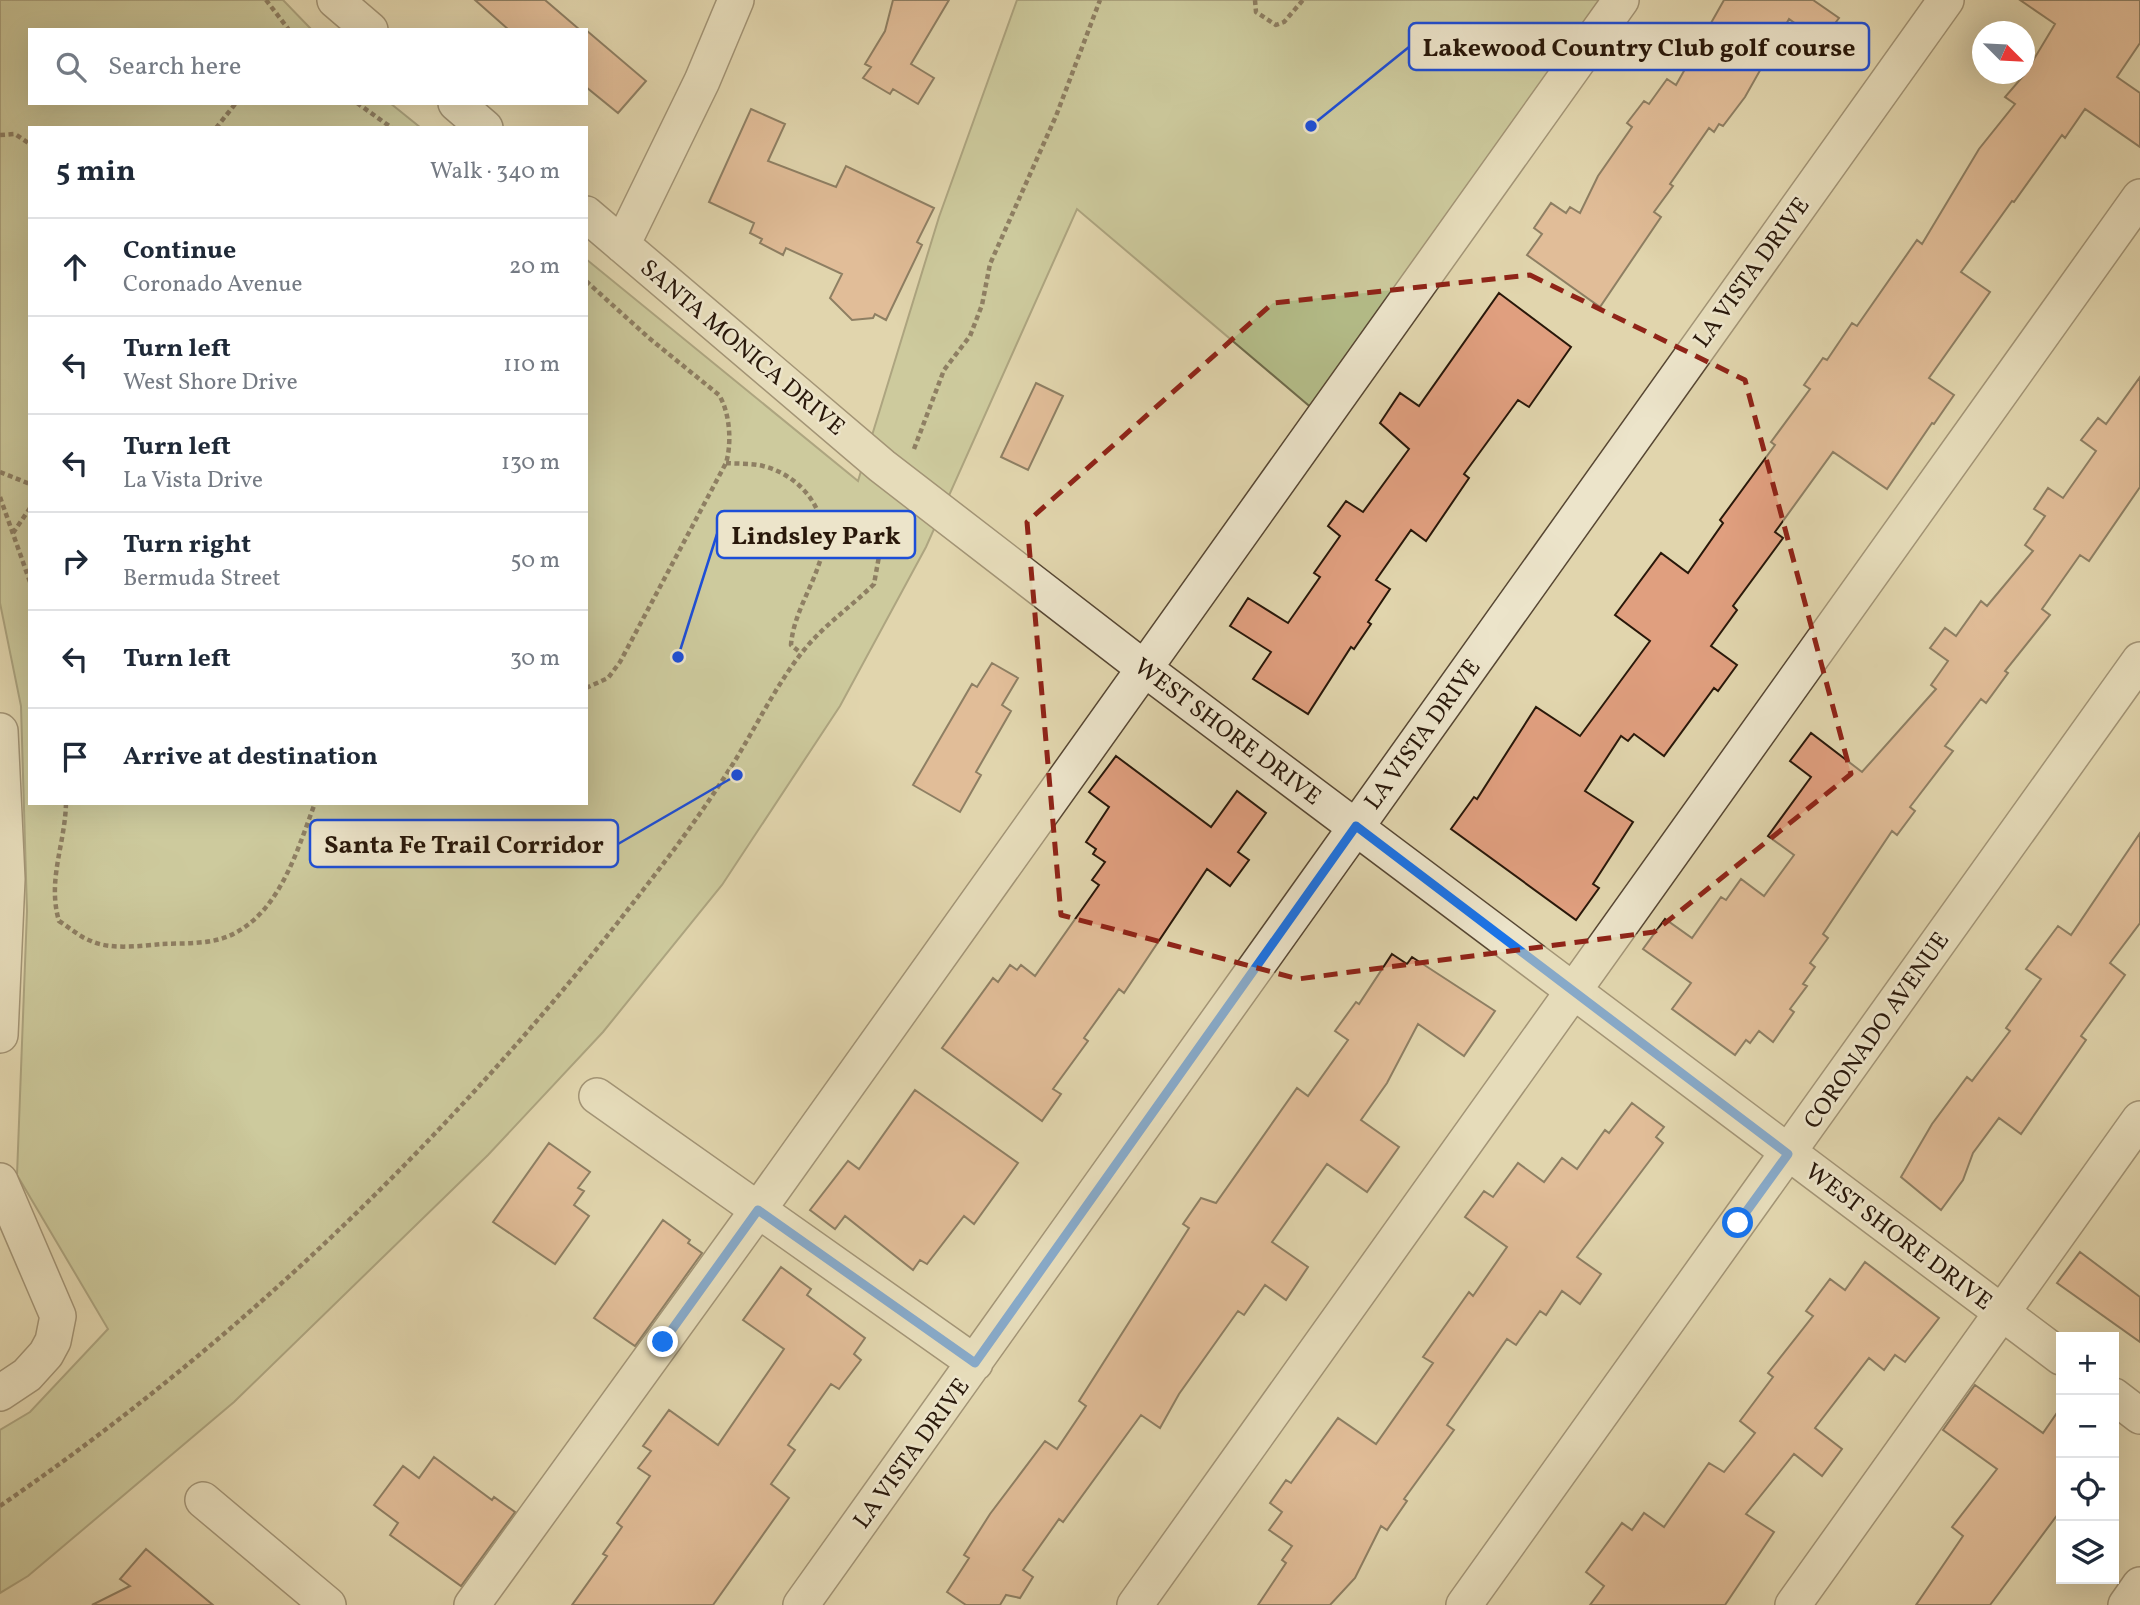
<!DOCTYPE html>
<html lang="en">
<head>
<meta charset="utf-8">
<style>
	:root { --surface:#fff; --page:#f6f6f7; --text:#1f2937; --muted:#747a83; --line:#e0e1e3 }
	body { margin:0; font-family:Vollkorn,serif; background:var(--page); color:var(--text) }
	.controls { position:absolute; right:21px; bottom:21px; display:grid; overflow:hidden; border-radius:0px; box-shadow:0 7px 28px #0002 }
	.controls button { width:63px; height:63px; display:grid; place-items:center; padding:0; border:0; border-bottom:2px solid var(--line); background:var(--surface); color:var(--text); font:35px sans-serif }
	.compass { position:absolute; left:1972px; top:21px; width:63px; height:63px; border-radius:50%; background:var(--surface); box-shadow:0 7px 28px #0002; rotate:114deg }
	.stop { position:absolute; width:21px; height:21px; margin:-16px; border:5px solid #1a73e8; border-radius:50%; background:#fff }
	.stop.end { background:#1a73e8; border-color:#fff; box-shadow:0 2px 7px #0008 }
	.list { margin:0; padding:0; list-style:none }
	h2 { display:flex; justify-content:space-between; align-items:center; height:91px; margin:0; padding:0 28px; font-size:30px }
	h2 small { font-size:23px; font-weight:400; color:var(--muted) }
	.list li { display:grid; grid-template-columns:46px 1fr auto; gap:21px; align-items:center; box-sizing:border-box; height:98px; padding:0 28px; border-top:2px solid var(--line) }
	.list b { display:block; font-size:26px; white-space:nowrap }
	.list p { margin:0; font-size:23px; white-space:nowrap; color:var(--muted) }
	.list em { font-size:23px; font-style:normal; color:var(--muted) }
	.icon { flex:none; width:38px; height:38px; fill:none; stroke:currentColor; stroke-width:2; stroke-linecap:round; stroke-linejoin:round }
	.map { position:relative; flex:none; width:2140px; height:1605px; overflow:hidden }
	.search { position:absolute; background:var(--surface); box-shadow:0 7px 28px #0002; left:28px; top:28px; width:560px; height:77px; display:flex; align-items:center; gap:18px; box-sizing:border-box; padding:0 24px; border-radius:0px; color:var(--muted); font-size:26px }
	.panel { position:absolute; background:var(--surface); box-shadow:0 7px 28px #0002; left:28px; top:126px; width:560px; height:679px; border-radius:0px }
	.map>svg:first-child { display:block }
	.green { fill:#b4bd89; stroke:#6e6a4a; stroke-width:2 }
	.building { fill:#e09f7f; stroke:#29180a; stroke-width:2 }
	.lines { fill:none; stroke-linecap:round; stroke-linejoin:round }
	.minor-casing { stroke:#574733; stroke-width:38 }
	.path { stroke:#29180a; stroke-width:4.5; stroke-dasharray:5 3.5; stroke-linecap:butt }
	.minor { stroke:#ece4ca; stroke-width:35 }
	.route { stroke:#1a73e8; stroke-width:9 }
	.marked { fill:none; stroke:#8f2418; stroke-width:5; stroke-dasharray:14 9; stroke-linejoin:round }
	.labels { text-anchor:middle; stroke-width:5; stroke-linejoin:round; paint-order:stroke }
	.street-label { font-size:24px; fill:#29180a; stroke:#ece4ca }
	.leader { fill:none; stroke:#1d4ed8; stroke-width:2.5 }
	.callout-dot { fill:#1d4ed8; stroke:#ece4ca; stroke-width:2.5 }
	.callout { fill:#ece4ca; stroke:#1d4ed8; stroke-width:2.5 }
	.callout-label { font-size:26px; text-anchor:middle; font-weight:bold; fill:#29180a }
</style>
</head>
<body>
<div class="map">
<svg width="2140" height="1605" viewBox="0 0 2140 1605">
	<rect width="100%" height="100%" fill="#e1d5ad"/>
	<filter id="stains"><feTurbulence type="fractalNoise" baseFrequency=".00286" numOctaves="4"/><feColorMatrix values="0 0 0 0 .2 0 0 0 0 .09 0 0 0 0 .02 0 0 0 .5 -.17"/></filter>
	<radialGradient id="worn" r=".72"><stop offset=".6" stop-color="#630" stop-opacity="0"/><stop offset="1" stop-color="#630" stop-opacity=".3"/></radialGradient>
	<path class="green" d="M 0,0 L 283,0 L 312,30 L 30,30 L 30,103 L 390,103 L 421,128 L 30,128 L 30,803 L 586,803 L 586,259 L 858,481 L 939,217 L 1017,0 L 1605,0 L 1314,410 L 1077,209 L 926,547 L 840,706 L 722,885 L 603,1032 L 488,1155 L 234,1402 L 28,1576 L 0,1593 L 0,1430 L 30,1412 L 108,1329 L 17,1175 L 27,911 L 21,706 L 0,603 Z"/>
	<path class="building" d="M 475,0 L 545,0 L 580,30 L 509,30 Z
		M 893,0 L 949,0 L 911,64 L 934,78 L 918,104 L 893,89 L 890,94 L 863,78 L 871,67 L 865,64 L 885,31 Z
		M 1724,0 L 1813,0 L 1839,18 L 1821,42 L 1789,19 L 1745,97 L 1723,126 L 1719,124 L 1714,132 L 1709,128 L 1670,184 L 1673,186 L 1654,212 L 1661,217 L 1600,307 L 1527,255 L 1542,234 L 1534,228 L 1551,203 L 1566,213 L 1570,207 L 1580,213 L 1598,176 L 1632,127 L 1627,123 L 1644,101 L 1649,104 L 1667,79 L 1676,85 Z
		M 2020,0 L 2140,0 L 2140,43 L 2117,77 L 2140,93 L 2140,147 L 2085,109 L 2065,138 L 2062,135 L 2014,202 L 2012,201 L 1961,272 L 1990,292 L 1929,378 L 1954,395 L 1934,424 L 1932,423 L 1887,489 L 1833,452 L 1775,532 L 1783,538 L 1733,606 L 1737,610 L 1711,646 L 1737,665 L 1718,691 L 1714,688 L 1664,756 L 1634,734 L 1628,741 L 1621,736 L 1585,791 L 1633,822 L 1593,884 L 1599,888 L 1576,920 L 1451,829 L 1474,797 L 1477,799 L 1536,707 L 1580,736 L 1650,641 L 1615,615 L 1661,553 L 1688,573 L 1723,523 L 1720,520 L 1775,445 L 1771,442 L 1810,389 L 1804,385 L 1823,358 L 1827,360 L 1852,323 L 1857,326 L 1917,240 L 1922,244 L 1979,149 L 2015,104 L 2005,97 L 2025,74 L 2055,24 Z
		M 586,30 L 646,81 L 618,113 L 586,87 Z
		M 751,109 L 785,124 L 768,161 L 836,187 L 846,166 L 934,208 L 917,242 L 922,245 L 886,320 L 875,314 L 873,318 L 852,320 L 830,298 L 842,274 L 786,248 L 783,255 L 760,243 L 762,239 L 750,233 L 754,223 L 709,202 Z
		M 1499,293 L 1571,347 L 1529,407 L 1518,400 L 1464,474 L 1469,478 L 1426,541 L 1411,530 L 1376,580 L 1390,589 L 1368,622 L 1371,624 L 1354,649 L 1351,647 L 1308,714 L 1253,679 L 1271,652 L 1230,626 L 1248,598 L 1288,623 L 1320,577 L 1314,573 L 1340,536 L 1328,526 L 1346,501 L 1363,512 L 1409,449 L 1380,423 L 1400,393 L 1419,406 Z
		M 2140,377 L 2140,487 L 2089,561 L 2080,555 L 2042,609 L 2050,615 L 2005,671 L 2008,673 L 1986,703 L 1981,699 L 1945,746 L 1953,751 L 1910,807 L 1915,811 L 1897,835 L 1892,831 L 1823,934 L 1828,938 L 1810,963 L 1815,967 L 1803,984 L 1807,986 L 1790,1009 L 1794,1012 L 1773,1042 L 1759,1031 L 1750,1043 L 1746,1040 L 1735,1055 L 1672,1009 L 1691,983 L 1643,949 L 1665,919 L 1692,938 L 1721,897 L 1726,900 L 1741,879 L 1764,896 L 1794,855 L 1768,836 L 1811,777 L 1790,761 L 1811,733 L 1862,772 L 1936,689 L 1931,685 L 1948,661 L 1930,648 L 1945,628 L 1956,636 L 1981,601 L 1987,606 L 2033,551 L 2025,545 L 2045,516 L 2034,509 L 2048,488 L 2063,498 L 2096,451 L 2081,440 L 2098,418 L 2106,424 Z
		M 1036,383 L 1063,396 L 1028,470 L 1001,457 Z
		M 992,663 L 1018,678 L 1002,705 L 1011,711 L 976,772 L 981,775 L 960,812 L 913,785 L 972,684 L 977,687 Z
		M 1116,756 L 1211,827 L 1237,791 L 1266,813 L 1238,852 L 1249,860 L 1230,886 L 1207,869 L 1124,993 L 1119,989 L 1084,1038 L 1088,1041 L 1053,1089 L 1061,1094 L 1042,1121 L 942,1048 L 993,978 L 998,982 L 1010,965 L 1017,970 L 1021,965 L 1035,976 L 1099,885 L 1092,880 L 1105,862 L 1093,854 L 1096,849 L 1086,842 L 1109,807 L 1089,792 Z
		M 2140,833 L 2140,923 L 2110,963 L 2125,975 L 2081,1036 L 2086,1040 L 2021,1134 L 1999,1118 L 1973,1153 L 1963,1180 L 1941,1210 L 1901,1177 L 1932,1124 L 1967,1077 L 1972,1081 L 2010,1031 L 2006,1028 L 2041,979 L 2026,969 L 2058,926 L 2071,935 Z
		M 1392,954 L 1407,964 L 1412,957 L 1495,1011 L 1464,1056 L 1418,1024 L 1387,1083 L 1361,1120 L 1399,1147 L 1367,1192 L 1327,1164 L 1272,1242 L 1308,1267 L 1286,1300 L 1265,1285 L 1244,1315 L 1238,1311 L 1179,1394 L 1160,1428 L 1141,1415 L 1063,1522 L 1059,1519 L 1023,1570 L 1033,1577 L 1020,1598 L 1006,1595 L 1000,1605 L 966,1605 L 947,1592 L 969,1558 L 964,1555 L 990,1514 L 1045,1441 L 1057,1449 L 1086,1406 L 1079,1401 L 1189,1228 L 1183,1224 L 1201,1198 L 1216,1203 L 1297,1088 L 1308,1096 L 1348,1040 L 1335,1031 L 1356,1002 L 1359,1004 Z
		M 915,1090 L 1018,1163 L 974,1224 L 964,1216 L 927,1264 L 920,1260 L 913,1270 L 845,1216 L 835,1229 L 810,1210 L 848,1161 L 859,1169 Z
		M 1632,1103 L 1664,1127 L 1656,1137 L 1663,1143 L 1577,1257 L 1601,1274 L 1580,1304 L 1562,1291 L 1546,1315 L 1540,1311 L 1516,1345 L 1507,1339 L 1447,1425 L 1454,1430 L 1404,1499 L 1407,1501 L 1387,1530 L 1381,1526 L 1355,1578 L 1330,1605 L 1258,1605 L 1286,1563 L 1282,1560 L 1292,1546 L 1269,1530 L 1282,1512 L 1270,1503 L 1286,1480 L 1291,1483 L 1338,1418 L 1376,1444 L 1433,1363 L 1423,1357 L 1469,1292 L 1473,1296 L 1507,1247 L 1465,1217 L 1484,1191 L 1493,1197 L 1518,1163 L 1544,1182 L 1562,1158 L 1577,1169 L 1605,1130 L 1609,1133 Z
		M 549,1143 L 590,1172 L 578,1188 L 584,1191 L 574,1205 L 589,1216 L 555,1264 L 493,1222 Z
		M 663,1220 L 690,1240 L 688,1243 L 702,1253 L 635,1346 L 594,1318 Z
		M 2080,1252 L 2140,1297 L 2140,1342 L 2057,1283 Z
		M 1865,1262 L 1939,1318 L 1905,1362 L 1895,1355 L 1884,1370 L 1869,1358 L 1815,1428 L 1842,1449 L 1822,1476 L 1794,1454 L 1746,1514 L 1774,1532 L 1725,1605 L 1590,1605 L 1604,1586 L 1586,1572 L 1622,1523 L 1632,1530 L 1644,1513 L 1664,1527 L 1709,1463 L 1724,1472 L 1755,1433 L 1740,1421 L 1773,1377 L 1768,1373 L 1813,1316 L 1806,1311 L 1830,1279 L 1845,1290 Z
		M 781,1267 L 811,1289 L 807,1295 L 865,1338 L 854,1354 L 861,1360 L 839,1389 L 831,1384 L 788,1445 L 795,1450 L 771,1484 L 789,1498 L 713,1605 L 572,1605 L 607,1556 L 603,1554 L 622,1527 L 617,1523 L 650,1476 L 638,1468 L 651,1451 L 643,1446 L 669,1410 L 718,1445 L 784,1349 L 743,1320 Z
		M 1975,1385 L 2043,1433 L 2061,1407 L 2061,1510 L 1990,1605 L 1916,1605 L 1963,1536 L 1952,1527 L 1997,1469 L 1943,1430 Z
		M 434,1457 L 492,1500 L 494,1497 L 515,1512 L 461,1586 L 390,1535 L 398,1523 L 374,1505 L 403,1466 L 419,1478 Z
		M 146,1549 L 213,1605 L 92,1605 L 130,1586 L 120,1579 Z"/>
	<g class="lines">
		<defs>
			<path id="minor" d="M 335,0 L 370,30
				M 456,103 L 485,128
				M 586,214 L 882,466 L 1145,669 L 2061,1357
				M 622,245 L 702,81 L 736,0
				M 0,731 L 7,879 L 0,1035
				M 597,1096 L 975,1363
				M 0,1181 L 58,1316 L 53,1341 L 46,1354 L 27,1375 L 0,1393
				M 2114,1396 L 2140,1416
				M 203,1500 L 328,1605
				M 472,1605 L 758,1210 L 1621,0
				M 801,1605 L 1946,0
				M 1135,1605 L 2140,197
				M 1464,1605 L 2140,660
				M 1793,1605 L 2140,1119
				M 2126,1605 L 2140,1585"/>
		</defs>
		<use href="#minor" class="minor-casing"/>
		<path class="path" d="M 266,0 L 289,30
			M 1255,0 L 1256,12 L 1276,25 L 1284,22 L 1303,0
			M 357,103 L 392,128
			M 216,128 L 236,103
			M 0,135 L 15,134 L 30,144
			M 586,281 L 649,338 L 719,395 C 730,413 732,443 726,463 L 620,662 L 608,678 L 586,688
			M 914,449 L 944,370 L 970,336 L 982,305 L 990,264 L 1056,116 L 1100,0
			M 726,463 C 738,464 751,463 763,466 C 807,477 835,521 819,564 C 810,591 793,617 791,645 L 801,653
			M 0,472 L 30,484
			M 0,497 L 30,582
			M 13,533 L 30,508
			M 66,803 C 65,845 47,880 59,921 C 70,928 80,937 91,941 C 110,950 140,946 161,944 C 184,943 214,945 235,933 C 281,909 298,848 315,803
			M 0,1506 C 246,1337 462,1126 643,890 C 676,848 708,804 736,759 C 758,723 778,682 804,650 C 825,624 851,607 874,584 L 887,512"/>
		<use href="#minor" class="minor"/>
	</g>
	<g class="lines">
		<path class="route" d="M 663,1342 L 758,1210 L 975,1363 L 1356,826 L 1788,1154 L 1738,1223"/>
	</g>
	<path d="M0 0H2140V1605H0ZM 1530,275 L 1745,380 L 1851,774 L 1654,932 L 1298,979 L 1061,915 L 1027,522 L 1273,303 Z" fill="#e1d5ad" fill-opacity=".55" fill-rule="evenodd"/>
	<path class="marked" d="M 1530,275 L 1745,380 L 1851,774 L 1654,932 L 1298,979 L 1061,915 L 1027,522 L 1273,303 Z"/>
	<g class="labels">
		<g class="street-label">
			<text transform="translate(1751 272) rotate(-54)" y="8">LA VISTA DRIVE</text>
			<text transform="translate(743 347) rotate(40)" y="8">SANTA MONICA DRIVE</text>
			<text transform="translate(1228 731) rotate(37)" y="8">WEST SHORE DRIVE</text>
			<text transform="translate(1422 734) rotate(-54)" y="8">LA VISTA DRIVE</text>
			<text transform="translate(1876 1030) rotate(-55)" y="8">CORONADO AVENUE</text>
			<text transform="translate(1899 1236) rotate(37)" y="8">WEST SHORE DRIVE</text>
			<text transform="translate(911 1453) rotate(-54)" y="8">LA VISTA DRIVE</text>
		</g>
	</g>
	<path class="leader" d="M1311 126L1409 47M678 657L717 534M737 775L618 844"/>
	<g class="callout-dot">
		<circle cx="1311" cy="126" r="7"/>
		<circle cx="678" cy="657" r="7"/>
		<circle cx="737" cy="775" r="7"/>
	</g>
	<g class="callout">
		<rect x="1409" y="23" width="460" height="47" rx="7"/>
		<rect x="717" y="511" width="198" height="47" rx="7"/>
		<rect x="310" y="820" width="308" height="47" rx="7"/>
	</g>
	<g class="callout-label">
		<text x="1639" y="56">Lakewood Country Club golf course</text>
		<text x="816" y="544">Lindsley Park</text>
		<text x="464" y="853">Santa Fe Trail Corridor</text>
	</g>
	<rect width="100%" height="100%" filter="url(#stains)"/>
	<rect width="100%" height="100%" fill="url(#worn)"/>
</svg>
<div class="controls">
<button>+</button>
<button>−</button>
<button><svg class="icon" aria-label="locate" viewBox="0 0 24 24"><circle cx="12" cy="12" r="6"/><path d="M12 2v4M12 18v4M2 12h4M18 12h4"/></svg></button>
<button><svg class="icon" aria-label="layers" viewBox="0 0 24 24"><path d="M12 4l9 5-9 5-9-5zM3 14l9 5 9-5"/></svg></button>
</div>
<svg class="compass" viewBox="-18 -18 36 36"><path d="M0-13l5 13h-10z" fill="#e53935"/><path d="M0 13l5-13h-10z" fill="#747a83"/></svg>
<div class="stop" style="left:1738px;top:1223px"></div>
<div class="stop end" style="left:663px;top:1342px"></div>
<div class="search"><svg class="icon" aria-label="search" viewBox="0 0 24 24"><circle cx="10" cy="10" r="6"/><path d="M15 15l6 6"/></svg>Search here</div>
<section class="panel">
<h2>5 min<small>Walk · 340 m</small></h2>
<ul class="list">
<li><svg class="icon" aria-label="ahead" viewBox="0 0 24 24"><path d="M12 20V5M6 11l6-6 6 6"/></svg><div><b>Continue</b><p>Coronado Avenue</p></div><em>20 m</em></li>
<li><svg class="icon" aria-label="left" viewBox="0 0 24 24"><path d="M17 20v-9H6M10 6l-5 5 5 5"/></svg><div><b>Turn left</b><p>West Shore Drive</p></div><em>110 m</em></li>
<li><svg class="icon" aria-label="left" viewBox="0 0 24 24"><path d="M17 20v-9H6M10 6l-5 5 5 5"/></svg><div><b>Turn left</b><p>La Vista Drive</p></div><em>130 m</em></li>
<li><svg class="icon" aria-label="right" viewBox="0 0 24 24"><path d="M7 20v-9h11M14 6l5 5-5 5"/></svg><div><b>Turn right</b><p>Bermuda Street</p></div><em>50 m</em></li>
<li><svg class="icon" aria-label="left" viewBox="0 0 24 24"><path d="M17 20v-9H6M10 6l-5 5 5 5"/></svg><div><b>Turn left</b></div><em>30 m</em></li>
<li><svg class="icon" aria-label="arrive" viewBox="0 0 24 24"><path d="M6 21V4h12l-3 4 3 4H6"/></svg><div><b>Arrive at destination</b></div></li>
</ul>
</section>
</div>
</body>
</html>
